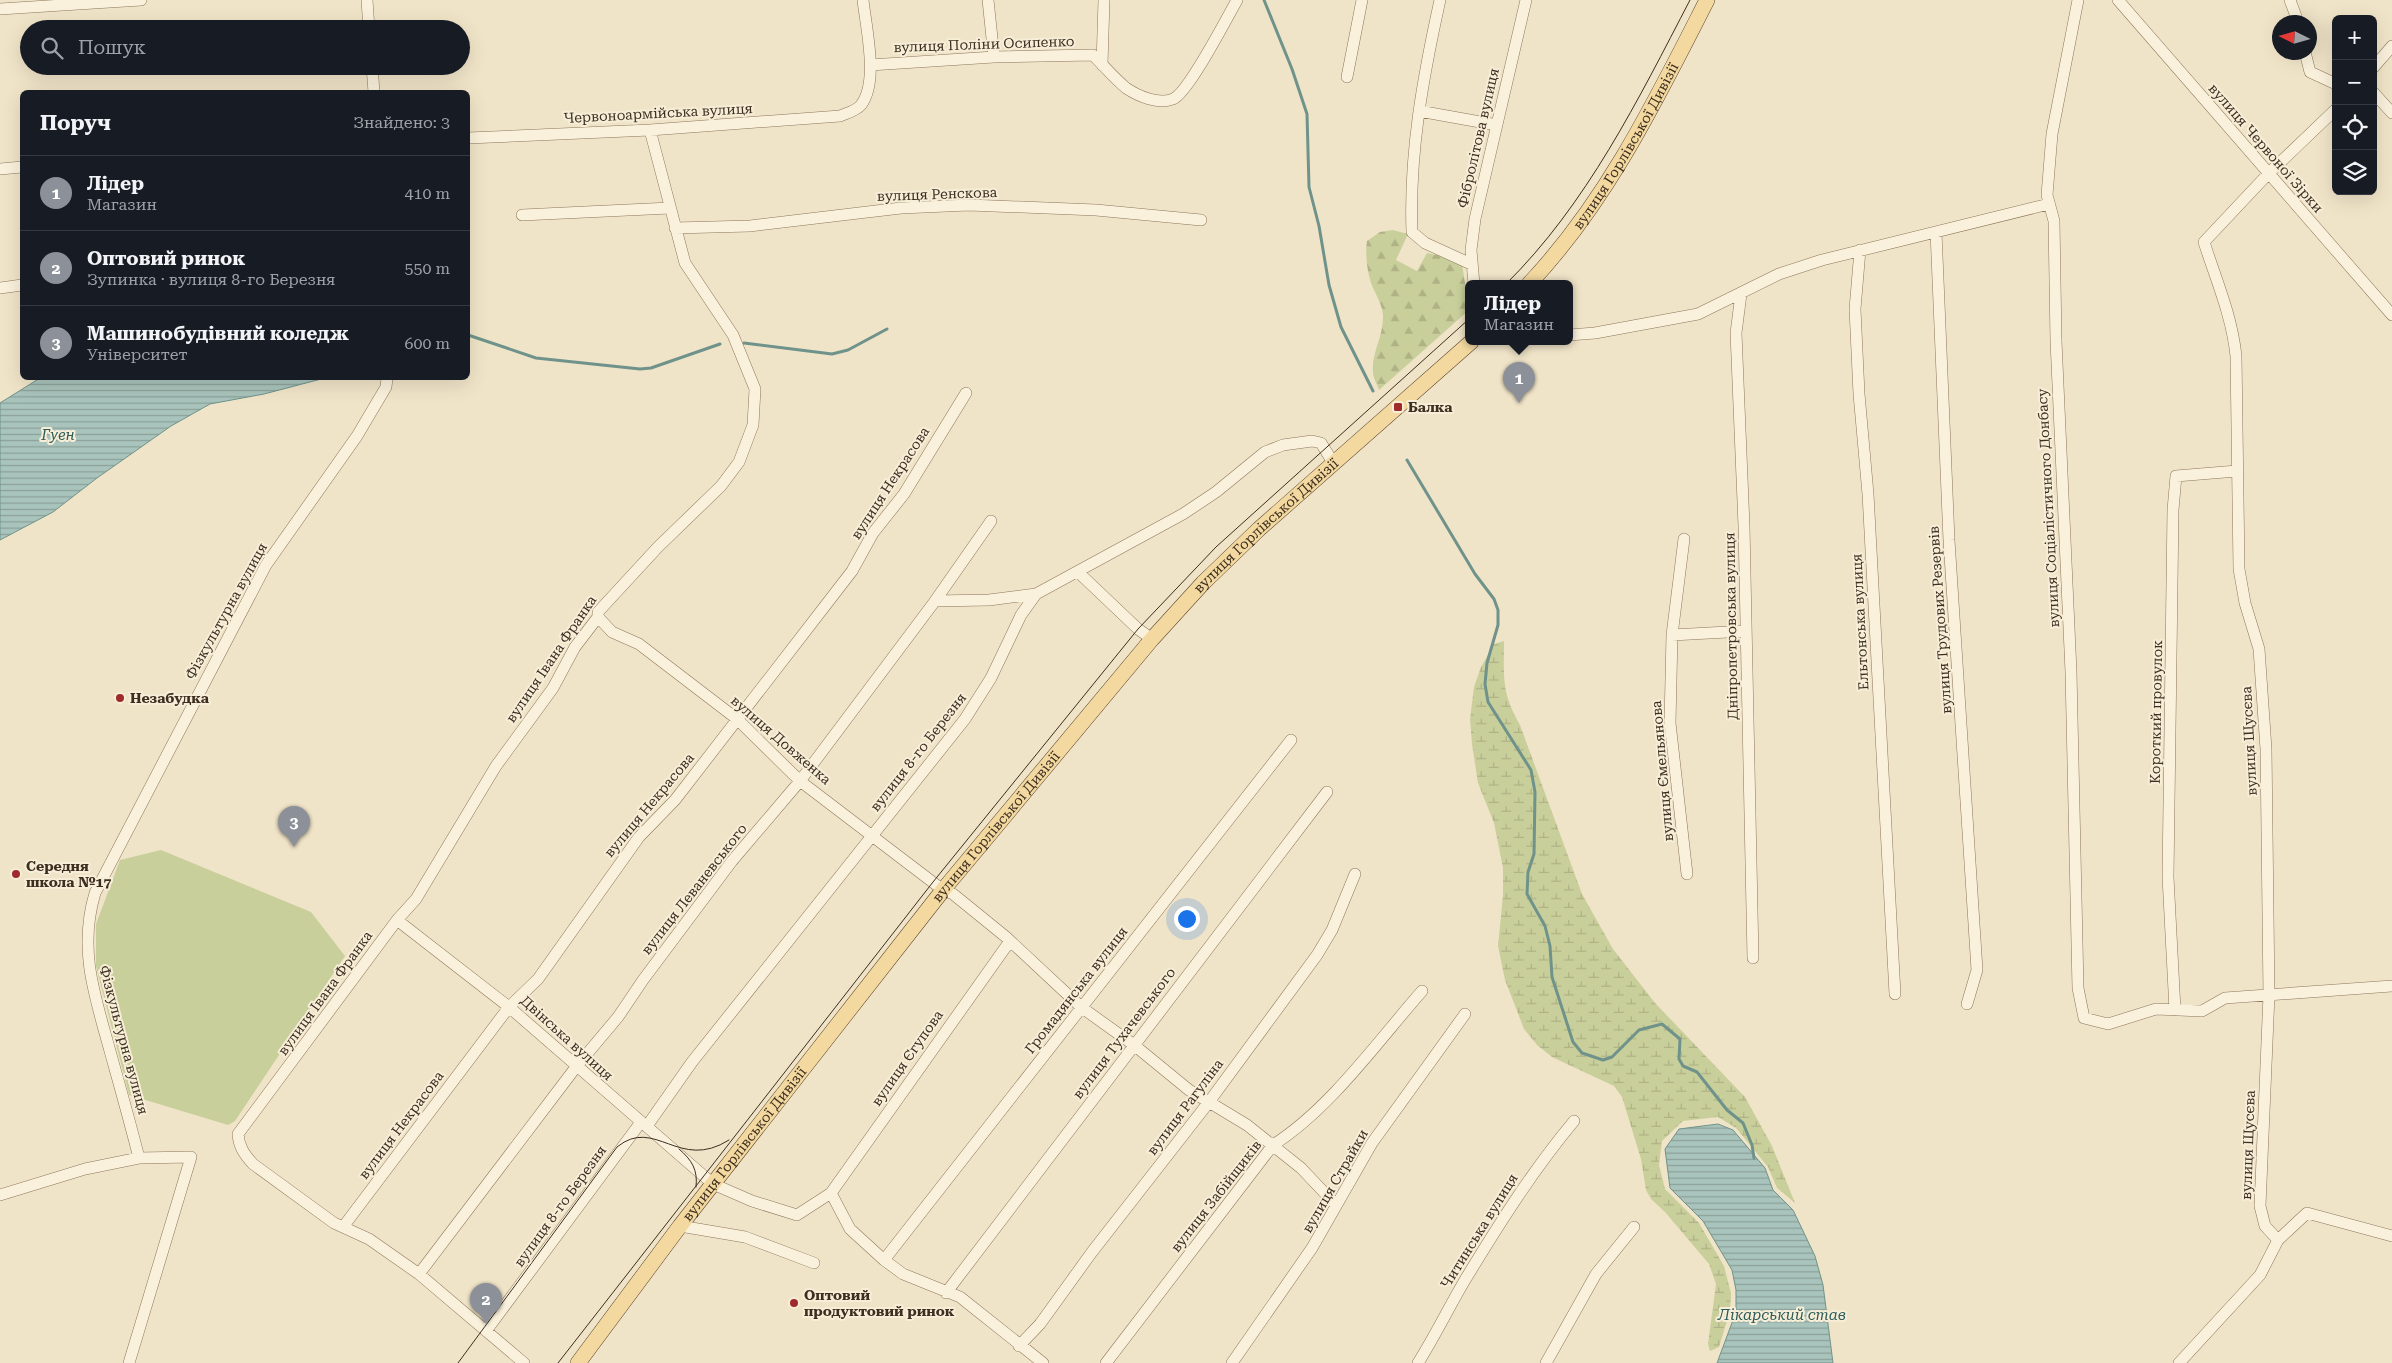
<!DOCTYPE html>
<html lang="uk">
<head>
<meta charset="utf-8">
<style>
	:root { --surface:#171b24; --page:#242831; --text:#f1f3f6; --muted:#9ea1a6; --line:#363941; --accent:#8c9099 }
	body { margin:0; font-family:"Roboto Serif",serif; background:var(--page); color:var(--text) }
	.controls { position:absolute; right:15px; top:15px; display:grid; overflow:hidden; border-radius:8px; box-shadow:0 5px 20px #0002 }
	.controls button { width:45px; height:45px; display:grid; place-items:center; padding:0; border:0; border-bottom:1px solid var(--line); background:var(--surface); color:var(--text); font:25px sans-serif }
	.compass { position:absolute; left:2272px; top:15px; width:45px; height:45px; border-radius:50%; background:var(--surface); box-shadow:0 5px 20px #0002; rotate:275deg }
	.you { position:absolute; left:1186px; top:918px; width:18px; height:18px; margin:-12px; border:4px solid #fff; border-radius:50%; background:#1a73e8; box-shadow:0 0 0 8px #1a73e833 }
	.badge { display:grid; place-items:center; width:32px; height:32px; border-radius:50%; background:var(--accent); color:#fff; font-size:16px; font-weight:700 }
	.pin { position:absolute; translate:-50% -41px; filter:drop-shadow(0 1px 2px #0008) }
	.pin::after { content:''; position:absolute; top:26px; width:18px; height:15px; background:inherit; clip-path:polygon(0 0,100% 0,50% 100%) }
	.popup { position:absolute; left:1465px; top:280px; width:108px; height:65px; box-sizing:border-box; display:grid; place-content:center; border-radius:8px; background:var(--surface); filter:drop-shadow(0 1px 4px #0005); font-size:16px; white-space:nowrap; color:var(--muted) }
	.popup b { font-size:19px; color:var(--text) }
	.popup::after { content:''; position:absolute; left:50%; top:100%; margin-left:-10px; border:10px solid transparent; border-top-color:var(--surface) }
	.list { margin:0; padding:0; list-style:none }
	h2 { display:flex; justify-content:space-between; align-items:center; height:65px; margin:0; padding:0 20px; font-size:21px }
	h2 small { font-size:16px; font-weight:400; color:var(--muted) }
	.list li { display:grid; grid-template-columns:32px 1fr auto; gap:15px; align-items:center; box-sizing:border-box; height:75px; padding:0 20px; border-top:1px solid var(--line) }
	.list b { display:block; font-size:19px; white-space:nowrap }
	.list p { margin:0; font-size:16px; white-space:nowrap; color:var(--muted) }
	.list em { font-size:16px; font-style:normal; color:var(--muted) }
	.icon { flex:none; width:28px; height:28px; fill:none; stroke:currentColor; stroke-width:2; stroke-linecap:round; stroke-linejoin:round }
	.map { position:relative; flex:none; width:2392px; height:1363px; overflow:hidden }
	.search { position:absolute; background:var(--surface); box-shadow:0 5px 20px #0002; left:20px; top:20px; width:450px; height:55px; display:flex; align-items:center; gap:12px; box-sizing:border-box; padding:0 18px; border-radius:28px; color:var(--muted); font-size:19px }
	.panel { position:absolute; background:var(--surface); box-shadow:0 5px 20px #0002; left:20px; top:90px; width:450px; height:290px; border-radius:8px }
	.map>svg:first-child { display:block }
	.forest { fill:url(#forest-firs) }
	.wetland { fill:url(#wetland-marsh) }
	.garden { fill:#c9cf9b }
	.water { fill:url(#water-rules); stroke:#6f938a }
	.lines { fill:none; stroke-linecap:round; stroke-linejoin:round }
	.stream { stroke:#6f938a; stroke-width:3 }
	.minor-casing { stroke:#8d765c; stroke-width:12 }
	.major-casing { stroke:#5b4430; stroke-width:16 }
	.minor { stroke:#faf1dc; stroke-width:11 }
	.major { stroke:#f3d9a0; stroke-width:15 }
	.tram { stroke:#3d2e20; stroke-width:1 }
	.poi-dot { fill:#9e2a2b; stroke:#f7eed8; stroke-width:2 }
	.labels { text-anchor:middle; stroke-width:4; stroke-linejoin:round; paint-order:stroke }
	.street-label { font-size:14px; fill:#3d2e20; stroke:#f7eed8 }
	.poi-label { font-size:14px; font-weight:bold; fill:#3d2e20; stroke:#f7eed8; text-anchor:start }
	.water-label { font-size:15px; font-style:italic; fill:#2f5d5a; stroke:#f7eed8 }
</style>
</head>
<body>
<div class="map">
<svg width="2392" height="1363" viewBox="0 0 2392 1363">
	<defs>
		<pattern id="forest-firs" width="22" height="20" patternUnits="userSpaceOnUse" patternTransform="scale(1.25)"><rect width="22" height="20" fill="#c9cf9b"/><path d="M5 1l3.5 6h-7zM16 11l3.5 6h-7z" fill="#aeb285"/></pattern>
		<pattern id="wetland-marsh" width="20" height="14" patternUnits="userSpaceOnUse" patternTransform="scale(1.25)"><rect width="20" height="14" fill="#c9cf9b"/><path d="M1 5h8M5 5V1M11 12h8M15 12V8" fill="none" stroke="#aeb285"/></pattern>
		<pattern id="water-rules" width="6" height="5" patternUnits="userSpaceOnUse" patternTransform="scale(1.25)"><rect width="6" height="5" fill="#a9c4bc"/><path d="M0 2.5h6" fill="none" stroke="#8ba098"/></pattern>
	</defs>
	<rect width="100%" height="100%" fill="#f0e4c8"/>
	<path class="forest" d="M 1393,230 L 1408,234 L 1396,260 L 1417,271 L 1427,253 L 1445,257 L 1461,257 L 1469,310 L 1379,390 C 1377,384 1373,378 1373,372 C 1371,354 1384,335 1383,315 C 1382,303 1375,294 1371,283 C 1367,270 1365,254 1367,241 L 1380,232 Z"/>
	<path class="wetland" d="M 1504,641 C 1504,677 1501,692 1520,725 L 1582,894 L 1613,949 L 1655,1003 L 1745,1097 L 1772,1146 L 1795,1203 L 1777,1188 L 1768,1167 L 1736,1128 L 1718,1117 L 1683,1121 L 1662,1141 L 1659,1165 L 1665,1189 L 1699,1223 L 1724,1266 L 1731,1293 L 1730,1311 L 1719,1347 L 1710,1351 L 1708,1344 L 1716,1284 L 1709,1264 L 1665,1212 L 1651,1199 L 1646,1190 L 1641,1159 L 1622,1097 L 1614,1086 L 1552,1057 L 1537,1045 L 1524,1029 L 1505,980 L 1498,946 L 1503,895 L 1503,868 L 1494,823 L 1478,783 L 1472,744 L 1470,719 L 1474,687 L 1481,667 L 1494,644 Z"/>
	<path class="garden" d="M 161,850 L 311,912 L 345,956 L 235,1121 L 228,1125 L 129,1095 L 96,966 L 96,924 L 120,860 Z"/>
	<path class="water" d="M 40,378 L 325,378 L 264,394 L 210,404 L 171,426 L 97,478 L 53,512 L 0,540 L 0,403 Z
		M 1718,1124 L 1733,1130 L 1765,1168 L 1773,1190 L 1793,1210 L 1815,1256 L 1823,1285 L 1833,1363 L 1717,1363 L 1736,1312 L 1736,1290 L 1732,1270 L 1703,1221 L 1670,1188 L 1665,1149 L 1679,1129 Z"/>
	<g class="lines">
		<path class="stream" d="M 1264,0 L 1292,69 L 1307,114 L 1309,187 L 1319,226 L 1329,285 L 1341,327 L 1373,391
			M 468,335 L 536,358 L 640,369 L 651,368 L 720,344
			M 744,343 L 832,354 L 848,350 L 887,329
			M 1407,460 L 1475,574 L 1494,599 L 1498,610 L 1498,625 L 1487,663 L 1485,684 L 1488,702 L 1531,770 L 1535,792 L 1534,854 L 1528,872 L 1527,894 L 1545,926 L 1550,946 L 1552,977 L 1573,1042 L 1582,1053 L 1603,1060 L 1612,1057 L 1639,1030 L 1662,1024 L 1680,1039 L 1679,1059 L 1683,1066 L 1697,1072 L 1727,1110 L 1743,1123 L 1752,1145 L 1754,1158"/>
		<defs>
			<path id="minor" d="M 367,0 L 369,29
				M 988,0 L 994,57
				M 1440,0 C 1423,77 1409,153 1412,232 L 1425,243 L 1471,264
				M 2078,0 L 2052,134 L 2047,195 L 2054,221 L 2056,341 L 2071,672 L 2078,988 L 2084,1018 L 2108,1024 L 2156,1009 L 2202,1011 L 2225,998 L 2392,986
				M 2118,0 L 2392,315
				M 2290,0 L 2298,22
				M 0,9 L 141,0
				M 2305,52 L 2310,72 L 2336,84
				M 870,65 L 994,57 L 1093,55 C 1104,66 1114,78 1126,88 C 1138,96 1158,105 1173,99 C 1188,93 1227,18 1237,0
				M 1102,65 L 1104,0
				M 372,66 L 374,92
				M 2373,68 L 2392,46
				M 1347,77 L 1362,0
				M 2373,92 L 2392,113
				M 1419,111 L 1497,125
				M 468,138 L 650,130 L 840,116 C 847,113 856,111 861,105 C 879,82 866,28 863,0
				M 0,169 L 22,167
				M 522,215 L 670,208
				M 675,228 L 750,226 L 901,208 L 969,205 L 1096,210 L 1201,220
				M 1936,232 L 1949,540 L 1977,970 L 1967,1004
				M 1860,250 L 1855,309 L 1859,394 L 1868,494 L 1895,994
				M 1474,284 L 1471,250 L 1475,219 L 1526,0
				M 0,288 L 22,285
				M 1741,294 L 1736,333 L 1744,526 L 1753,958
				M 1569,335 L 1595,333 L 1698,314 L 1779,274 L 1822,260 L 2049,204
				M 1684,539 L 1672,635 L 1670,723 L 1687,874
				M 1078,572 L 1138,629 L 1152,639
				M 935,601 L 989,600 L 1036,594
				M 598,617 L 612,632 L 639,644 L 737,719 L 800,781 L 943,890 L 953,894 L 1006,937 L 1081,1007 L 1134,1045 L 1189,1090 L 1247,1125 L 1301,1168 L 1336,1205
				M 1672,635 L 1746,631
				M 397,920 L 509,1007 L 713,1184 L 752,1201 L 797,1215 L 831,1193 L 850,1229 L 884,1260 L 903,1274 L 960,1297 L 1043,1363
				M 2175,1010 L 2168,877 L 2173,510 L 2176,476 L 2237,471
				M 647,1126 L 692,1062 L 965,719 L 991,678 L 1021,615 L 1036,594 L 1183,514 L 1216,492 L 1265,452 L 1283,445 L 1312,441 L 1321,443 L 1334,464
				M 139,1158 C 130,1122 120,1087 110,1051 C 95,996 78,950 95,893 L 266,565 L 357,436 L 386,387 L 387,378
				M 831,1193 L 1010,941
				M 0,1195 L 85,1169 L 139,1158 L 191,1157 L 129,1363
				M 680,1226 L 745,1237 L 814,1263
				M 343,1227 L 509,1007 L 538,979 L 639,837 L 675,800 L 852,571 L 873,533 L 904,494 L 966,393
				M 2278,1240 L 2265,1226 L 2260,1206 L 2269,995 L 2266,749 L 2259,649 L 2245,603 L 2239,569 L 2236,356 C 2232,316 2216,280 2204,242 L 2268,174 L 2336,109
				M 884,1260 L 1291,740
				M 419,1274 L 576,1067 L 618,1017 L 643,980 L 732,861 L 800,781 L 935,601 L 991,521
				M 946,1293 L 1327,792
				M 486,1331 L 641,1122
				M 1019,1346 L 1040,1324 L 1092,1252 L 1209,1102 L 1317,955 L 1332,930 L 1355,874
				M 524,1363 L 419,1274 L 369,1239 L 334,1223 L 253,1164 C 244,1154 239,1147 238,1134 L 397,920 L 416,899 L 496,766 L 553,688 L 575,647 L 598,617 L 598,612 L 658,547 L 721,486 L 739,462 L 753,425 L 755,389 L 733,335 L 685,263 L 650,130
				M 1106,1363 L 1273,1145 C 1330,1109 1378,1041 1422,991
				M 1232,1363 L 1312,1248 L 1372,1143 L 1465,1014
				M 1418,1363 C 1435,1336 1449,1307 1465,1280 C 1499,1224 1533,1170 1574,1121
				M 1546,1363 L 1596,1274 L 1634,1227
				M 2179,1363 L 2260,1275 L 2278,1240 L 2307,1213 L 2392,1236"/>
			<g id="major">
				<path id="s1" d="M 1529,284 C 1607,201 1656,100 1707,0"/>
				<path id="s2" d="M 578,1363 L 680,1226 L 943,890 L 1152,639 L 1203,583 L 1259,529 L 1471,342"/>
			</g>
		</defs>
		<use href="#minor" class="minor-casing"/>
		<use href="#major" class="major-casing"/>
		<use href="#minor" class="minor"/>
		<use href="#major" class="major"/>
		<path class="tram" d="M 1506,284 C 1587,204 1638,100 1690,0
			M 679,1149 C 692,1160 698,1170 696,1187
			M 458,1363 L 617,1147 C 655,1116 679,1172 729,1140
			M 558,1363 L 933,882 L 1138,629 L 1216,547 L 1469,319"/>
	</g>
	<g class="poi-dot">
		<rect x="1393" y="402" width="10" height="10" rx="2.5"/>
		<circle cx="120" cy="698" r="5"/>
		<circle cx="16" cy="874" r="5"/>
		<circle cx="794" cy="1303" r="5"/>
	</g>
	<g class="labels">
		<g class="street-label">
			<text transform="translate(984 44) rotate(-2)" y="5">вулиця Поліни Осипенко</text>
			<text transform="translate(658 113) rotate(-3)" y="5">Червоноармійська вулиця</text>
			<text transform="translate(1478 138) rotate(-77)" y="5">Фібролітова вулиця</text>
			<text dy="5" stroke="none"><textPath href="#s1" startOffset="169">вулиця Горлівської Дивізії</textPath></text>
			<text transform="translate(2266 148) rotate(49)" y="5">вулиця Червоної Зірки</text>
			<text transform="translate(937 194) rotate(-2)" y="5">вулиця Ренскова</text>
			<text transform="translate(890 483) rotate(-57)" y="5">вулиця Некрасова</text>
			<text transform="translate(2048 508) rotate(-93)" y="5">вулиця Соціалістичного Донбасу</text>
			<text dy="5" stroke="none"><textPath href="#s2" startOffset="1085">вулиця Горлівської Дивізії</textPath></text>
			<text transform="translate(226 611) rotate(-61)" y="5">Фізкультурна вулиця</text>
			<text transform="translate(1940 620) rotate(-94)" y="5">вулиця Трудових Резервів</text>
			<text transform="translate(1860 622) rotate(-93)" y="5">Ельтонська вулиця</text>
			<text transform="translate(1731 626) rotate(-91)" y="5">Дніпропетровська вулиця</text>
			<text transform="translate(551 659) rotate(-56)" y="5">вулиця Івана Франка</text>
			<text transform="translate(2156 712) rotate(-89)" y="5">Короткий провулок</text>
			<text transform="translate(781 740) rotate(41)" y="5">вулиця Довженка</text>
			<text transform="translate(2249 741) rotate(-93)" y="5">вулиця Щусєва</text>
			<text transform="translate(918 752) rotate(-52)" y="5">вулиця 8-го Березня</text>
			<text transform="translate(1662 771) rotate(-95)" y="5">вулиця Ємельянова</text>
			<text transform="translate(649 805) rotate(-50)" y="5">вулиця Некрасова</text>
			<text dy="5" stroke="none"><textPath href="#s2" startOffset="680">вулиця Горлівської Дивізії</textPath></text>
			<text transform="translate(694 889) rotate(-52)" y="5">вулиця Леваневського</text>
			<text transform="translate(1076 990) rotate(-52)" y="5">Громадянська вулиця</text>
			<text transform="translate(325 993) rotate(-54)" y="5">вулиця Івана Франка</text>
			<text transform="translate(1124 1033) rotate(-53)" y="5">вулиця Тухачевського</text>
			<text transform="translate(567 1038) rotate(42)" y="5">Двінська вулиця</text>
			<text transform="translate(124 1040) rotate(75)" y="5">Фізкультурна вулиця</text>
			<text transform="translate(907 1058) rotate(-55)" y="5">вулиця Єгупова</text>
			<text transform="translate(1185 1107) rotate(-53)" y="5">вулиця Рагуліна</text>
			<text transform="translate(401 1125) rotate(-53)" y="5">вулиця Некрасова</text>
			<text dy="5" stroke="none"><textPath href="#s2" startOffset="275">вулиця Горлівської Дивізії</textPath></text>
			<text transform="translate(2248 1145) rotate(-88)" y="5">вулиця Щусєва</text>
			<text transform="translate(1335 1181) rotate(-60)" y="5">вулиця Страйки</text>
			<text transform="translate(1216 1196) rotate(-52)" y="5">вулиця Забійщиків</text>
			<text transform="translate(560 1206) rotate(-54)" y="5">вулиця 8-го Березня</text>
			<text transform="translate(1479 1231) rotate(-58)" y="5">Читинська вулиця</text>
		</g>
		<g class="poi-label">
			<text x="1408" y="412">Балка</text>
			<text x="130" y="703">Незабудка</text>
			<text x="26" y="871">Середня<tspan x="26" dy="16">школа №17</tspan></text>
			<text x="804" y="1300">Оптовий<tspan x="804" dy="16">продуктовий ринок</tspan></text>
		</g>
		<g class="water-label">
			<text x="58" y="440">Гуен</text>
			<text x="1782" y="1320">Лікарський став</text>
		</g>
	</g>
</svg>
<div class="controls">
<button>+</button>
<button>−</button>
<button><svg class="icon" aria-label="locate" viewBox="0 0 24 24"><circle cx="12" cy="12" r="6"/><path d="M12 2v4M12 18v4M2 12h4M18 12h4"/></svg></button>
<button><svg class="icon" aria-label="layers" viewBox="0 0 24 24"><path d="M12 4l9 5-9 5-9-5zM3 14l9 5 9-5"/></svg></button>
</div>
<svg class="compass" viewBox="-18 -18 36 36"><path d="M0-13l5 13h-10z" fill="#e53935"/><path d="M0 13l5-13h-10z" fill="#9ea1a6"/></svg>
<div class="you"></div>
<div class="pin badge" style="left:1519px;top:403px">1</div>
<div class="popup"><b>Лідер</b>Магазин</div>
<div class="pin badge" style="left:486px;top:1324px">2</div>
<div class="pin badge" style="left:294px;top:847px">3</div>
<div class="search"><svg class="icon" aria-label="search" viewBox="0 0 24 24"><circle cx="10" cy="10" r="6"/><path d="M15 15l6 6"/></svg>Пошук</div>
<section class="panel">
<h2>Поруч<small>Знайдено: 3</small></h2>
<ul class="list">
<li><span class="badge">1</span><div><b>Лідер</b><p>Магазин</p></div><em>410 m</em></li>
<li><span class="badge">2</span><div><b>Оптовий ринок</b><p>Зупинка · вулиця 8-го Березня</p></div><em>550 m</em></li>
<li><span class="badge">3</span><div><b>Машинобудівний коледж</b><p>Університет</p></div><em>600 m</em></li>
</ul>
</section>
</div>
</body>
</html>
